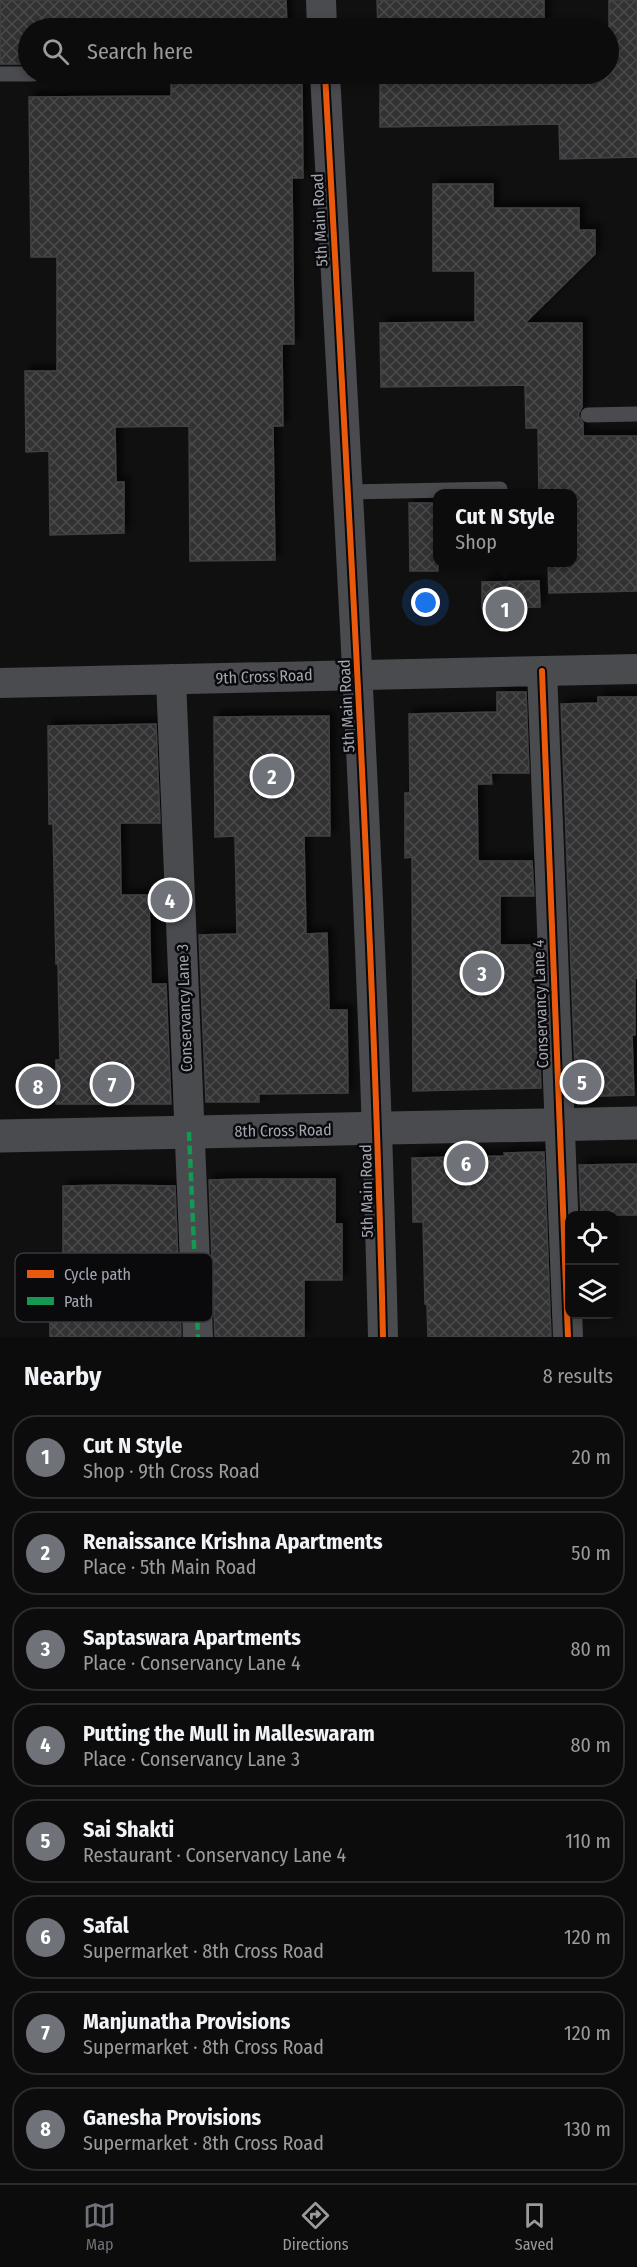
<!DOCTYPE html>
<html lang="en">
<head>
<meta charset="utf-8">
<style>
	:root { --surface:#0c0c0c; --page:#151515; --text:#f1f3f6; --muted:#9a9b9d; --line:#2c2c2d; --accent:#6f7278 }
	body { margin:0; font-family:"Fira Sans Condensed",sans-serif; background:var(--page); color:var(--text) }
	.controls { position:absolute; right:18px; bottom:18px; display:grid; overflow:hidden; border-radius:12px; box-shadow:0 3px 9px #0003 }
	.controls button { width:54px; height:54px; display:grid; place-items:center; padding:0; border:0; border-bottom:2px solid var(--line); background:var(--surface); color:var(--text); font:30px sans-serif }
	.you { position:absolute; left:426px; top:603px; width:21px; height:21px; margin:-15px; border:4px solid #fff; border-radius:50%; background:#1a73e8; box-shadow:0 0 0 9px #1a73e833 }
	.badge { display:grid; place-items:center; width:39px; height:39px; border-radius:50%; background:var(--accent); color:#fff; font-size:20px; font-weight:700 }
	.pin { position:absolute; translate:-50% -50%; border:3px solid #fff; box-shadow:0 2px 6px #0006 }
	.popup { position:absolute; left:433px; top:489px; width:144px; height:78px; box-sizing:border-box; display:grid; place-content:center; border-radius:12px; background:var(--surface); filter:drop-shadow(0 2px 4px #0005); font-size:20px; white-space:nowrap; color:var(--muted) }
	.popup b { font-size:22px; color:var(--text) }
	.popup::after { content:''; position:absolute; left:50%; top:100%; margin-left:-12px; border:12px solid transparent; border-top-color:var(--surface) }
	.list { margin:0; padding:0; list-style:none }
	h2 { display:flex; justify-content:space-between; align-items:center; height:78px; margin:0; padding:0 24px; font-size:26px }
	h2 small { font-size:20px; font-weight:400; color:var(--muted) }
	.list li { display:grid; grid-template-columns:39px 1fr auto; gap:18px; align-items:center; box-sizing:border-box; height:84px; margin:0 12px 12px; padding:0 12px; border:2px solid var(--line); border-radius:24px }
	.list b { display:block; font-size:22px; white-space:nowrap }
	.list p { margin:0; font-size:20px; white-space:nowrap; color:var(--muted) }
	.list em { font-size:20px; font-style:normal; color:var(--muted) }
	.icon { flex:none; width:33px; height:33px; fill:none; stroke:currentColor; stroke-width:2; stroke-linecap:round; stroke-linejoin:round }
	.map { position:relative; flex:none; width:637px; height:1337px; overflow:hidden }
	.search { position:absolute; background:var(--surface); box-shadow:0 3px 9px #0003; left:18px; right:18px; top:18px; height:66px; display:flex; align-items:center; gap:15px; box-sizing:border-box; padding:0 21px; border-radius:33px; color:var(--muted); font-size:22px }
	.sheet { height:846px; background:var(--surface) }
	nav { display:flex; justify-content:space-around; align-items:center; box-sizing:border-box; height:84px; border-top:2px solid var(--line); background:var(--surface); font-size:16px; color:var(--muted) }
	nav a { display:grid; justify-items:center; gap:3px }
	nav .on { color:var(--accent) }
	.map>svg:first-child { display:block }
	.building { fill:url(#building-cross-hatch); stroke:#404143; stroke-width:1.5; filter:url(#shadow) }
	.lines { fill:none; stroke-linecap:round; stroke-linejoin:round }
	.service { stroke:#4a4b4f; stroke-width:15 }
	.minor { stroke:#4a4b4f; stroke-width:30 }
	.tertiary { stroke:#4a4b4f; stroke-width:33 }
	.quiet { stroke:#139951; stroke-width:4.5; stroke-dasharray:9 4.5; stroke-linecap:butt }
	.cycleway-casing { stroke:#0a0a0c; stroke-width:10 }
	.cycleway { stroke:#e8590c; stroke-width:6 }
	.labels { text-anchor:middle; stroke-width:5; stroke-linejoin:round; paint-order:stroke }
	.street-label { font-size:16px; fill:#a2a6b0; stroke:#0a0a0c }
	.key { fill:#0a0a0c; stroke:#38393d; stroke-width:1.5 }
	.key-label { font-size:16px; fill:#a2a6b0 }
</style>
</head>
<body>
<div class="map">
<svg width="637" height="1337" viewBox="0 0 637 1337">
	<defs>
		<pattern id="building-cross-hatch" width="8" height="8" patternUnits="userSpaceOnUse" patternTransform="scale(1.5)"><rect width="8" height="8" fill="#303033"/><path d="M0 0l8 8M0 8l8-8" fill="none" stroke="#4b4b4e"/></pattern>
		<filter id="shadow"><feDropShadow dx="5.5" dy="-5.5" stdDeviation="3" flood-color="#0009"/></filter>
	</defs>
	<rect width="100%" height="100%" fill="#101010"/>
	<path class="building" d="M 0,0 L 286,0 L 287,28 L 28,28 L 28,64 L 0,64 Z
		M 377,0 L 544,0 L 544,28 L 378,28 Z
		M 609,0 L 637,0 L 637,157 L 560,159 L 559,124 L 380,127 L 380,74 L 609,74 Z
		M 302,81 L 303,178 L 292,178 L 294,344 L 282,344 L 283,426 L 273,426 L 275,560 L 190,561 L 189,426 L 115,427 L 116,482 L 124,482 L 124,533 L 50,535 L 49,451 L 26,452 L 25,371 L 57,371 L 57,257 L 31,257 L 29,97 L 171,96 L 171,83 Z
		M 433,184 L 493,184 L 493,208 L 579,208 L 579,230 L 595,230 L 595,254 L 525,323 L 582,323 L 582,407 L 578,415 L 583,423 L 583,436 L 637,436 L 637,591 L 549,593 L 548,562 L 573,562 L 573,494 L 539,494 L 538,428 L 526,428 L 525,385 L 381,387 L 380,323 L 475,322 L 475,271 L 433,271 Z
		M 409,503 L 438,503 L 438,571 L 410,571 Z
		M 539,581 L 540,607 L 482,608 L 482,582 Z
		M 497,692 L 526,692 L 529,773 L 491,773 L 492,784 L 477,784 L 478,861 L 532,861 L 534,896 L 500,896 L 500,945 L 535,945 L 541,1088 L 413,1091 L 412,857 L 405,858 L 405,793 L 410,793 L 409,714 L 497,712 Z
		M 598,697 L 637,697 L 637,978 L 635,978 L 635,1035 L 632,1035 L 634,1095 L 576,1097 L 561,704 L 598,703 Z
		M 329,716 L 330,836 L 304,836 L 306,934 L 327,933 L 329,1010 L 347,1010 L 348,1093 L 259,1094 L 259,1102 L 206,1102 L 199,935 L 237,934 L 235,836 L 215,837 L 214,717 Z
		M 156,724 L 160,823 L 120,823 L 121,895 L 149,895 L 151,984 L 166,984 L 171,1104 L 56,1104 L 56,1060 L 60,1060 L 58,964 L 56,964 L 53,824 L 49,824 L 48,726 Z
		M 544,1152 L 551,1337 L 428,1337 L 427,1304 L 425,1304 L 423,1222 L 413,1222 L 412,1158 L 505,1156 L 504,1153 Z
		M 637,1164 L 637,1215 L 581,1215 L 579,1165 Z
		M 247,1179 L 335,1179 L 335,1224 L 342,1224 L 342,1280 L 304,1280 L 304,1337 L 215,1337 L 209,1180 Z
		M 112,1185 L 175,1186 L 181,1337 L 50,1337 L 49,1268 L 63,1267 L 63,1186 Z"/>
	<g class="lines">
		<path class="service" d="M 0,74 L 33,74
			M 588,415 L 637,414
			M 348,492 L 500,489"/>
		<path class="minor" d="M 321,0 L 322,28
			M 325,74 C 348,495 373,915 383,1337
			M 542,671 L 568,1337
			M 171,679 L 198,1337
			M 0,683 L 637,669"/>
		<path class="tertiary" d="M 0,1136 L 637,1123"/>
		<path class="quiet" d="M 189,1132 L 198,1337"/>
		<defs>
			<path id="cycleway" d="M 325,74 C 348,495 373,915 383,1337
				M 542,671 L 568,1337"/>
		</defs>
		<use href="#cycleway" class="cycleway-casing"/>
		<use href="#cycleway" class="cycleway"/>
	</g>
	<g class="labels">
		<g class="street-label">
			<text transform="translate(319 220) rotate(-93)" y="6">5th Main Road</text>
			<text transform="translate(264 676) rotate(-2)" y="6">9th Cross Road</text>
			<text transform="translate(346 706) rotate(-93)" y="6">5th Main Road</text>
			<text transform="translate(540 1004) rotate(-92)" y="6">Conservancy Lane 4</text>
			<text transform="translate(184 1008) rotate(-92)" y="6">Conservancy Lane 3</text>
			<text transform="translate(283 1130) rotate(-1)" y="6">8th Cross Road</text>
			<text transform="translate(366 1191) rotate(-91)" y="6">5th Main Road</text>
		</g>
	</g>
	<rect x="15" y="1253" width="198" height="69" rx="9" class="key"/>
	<rect x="27" y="1270" width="27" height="8" fill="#e8590c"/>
	<rect x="27" y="1297" width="27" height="8" fill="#139951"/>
	<g class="key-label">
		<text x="64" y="1280">Cycle path</text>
		<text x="64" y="1307">Path</text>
	</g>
</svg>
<div class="controls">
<button><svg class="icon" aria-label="locate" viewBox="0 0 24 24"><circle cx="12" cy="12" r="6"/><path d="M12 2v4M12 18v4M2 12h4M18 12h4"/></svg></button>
<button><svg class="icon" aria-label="layers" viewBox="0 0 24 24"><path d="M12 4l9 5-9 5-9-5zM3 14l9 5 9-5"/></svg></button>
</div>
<div class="you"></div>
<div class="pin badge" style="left:505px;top:609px">1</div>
<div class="popup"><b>Cut N Style</b>Shop</div>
<div class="pin badge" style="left:272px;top:776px">2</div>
<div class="pin badge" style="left:482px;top:973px">3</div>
<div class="pin badge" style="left:170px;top:900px">4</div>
<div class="pin badge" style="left:582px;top:1082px">5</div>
<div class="pin badge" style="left:466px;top:1163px">6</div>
<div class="pin badge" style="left:112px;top:1084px">7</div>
<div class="pin badge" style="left:38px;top:1086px">8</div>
<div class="search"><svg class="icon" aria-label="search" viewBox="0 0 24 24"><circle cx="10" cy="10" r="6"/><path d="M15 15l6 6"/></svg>Search here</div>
</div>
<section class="sheet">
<h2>Nearby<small>8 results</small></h2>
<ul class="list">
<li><span class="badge">1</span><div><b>Cut N Style</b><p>Shop · 9th Cross Road</p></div><em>20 m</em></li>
<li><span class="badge">2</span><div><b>Renaissance Krishna Apartments</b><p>Place · 5th Main Road</p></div><em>50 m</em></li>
<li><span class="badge">3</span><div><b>Saptaswara Apartments</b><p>Place · Conservancy Lane 4</p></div><em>80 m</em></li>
<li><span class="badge">4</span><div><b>Putting the Mull in Malleswaram</b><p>Place · Conservancy Lane 3</p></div><em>80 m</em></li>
<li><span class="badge">5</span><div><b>Sai Shakti</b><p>Restaurant · Conservancy Lane 4</p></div><em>110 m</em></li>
<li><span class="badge">6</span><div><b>Safal</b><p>Supermarket · 8th Cross Road</p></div><em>120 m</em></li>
<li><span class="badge">7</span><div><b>Manjunatha Provisions</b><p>Supermarket · 8th Cross Road</p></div><em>120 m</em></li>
<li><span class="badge">8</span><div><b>Ganesha Provisions</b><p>Supermarket · 8th Cross Road</p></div><em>130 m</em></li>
</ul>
</section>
<nav>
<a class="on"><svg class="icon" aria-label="map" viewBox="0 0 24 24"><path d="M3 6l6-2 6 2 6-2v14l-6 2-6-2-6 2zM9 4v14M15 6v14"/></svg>Map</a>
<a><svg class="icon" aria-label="directions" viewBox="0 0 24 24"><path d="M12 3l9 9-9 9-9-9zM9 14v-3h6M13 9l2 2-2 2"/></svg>Directions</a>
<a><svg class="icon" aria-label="saved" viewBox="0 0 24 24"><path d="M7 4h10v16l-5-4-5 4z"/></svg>Saved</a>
</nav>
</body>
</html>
